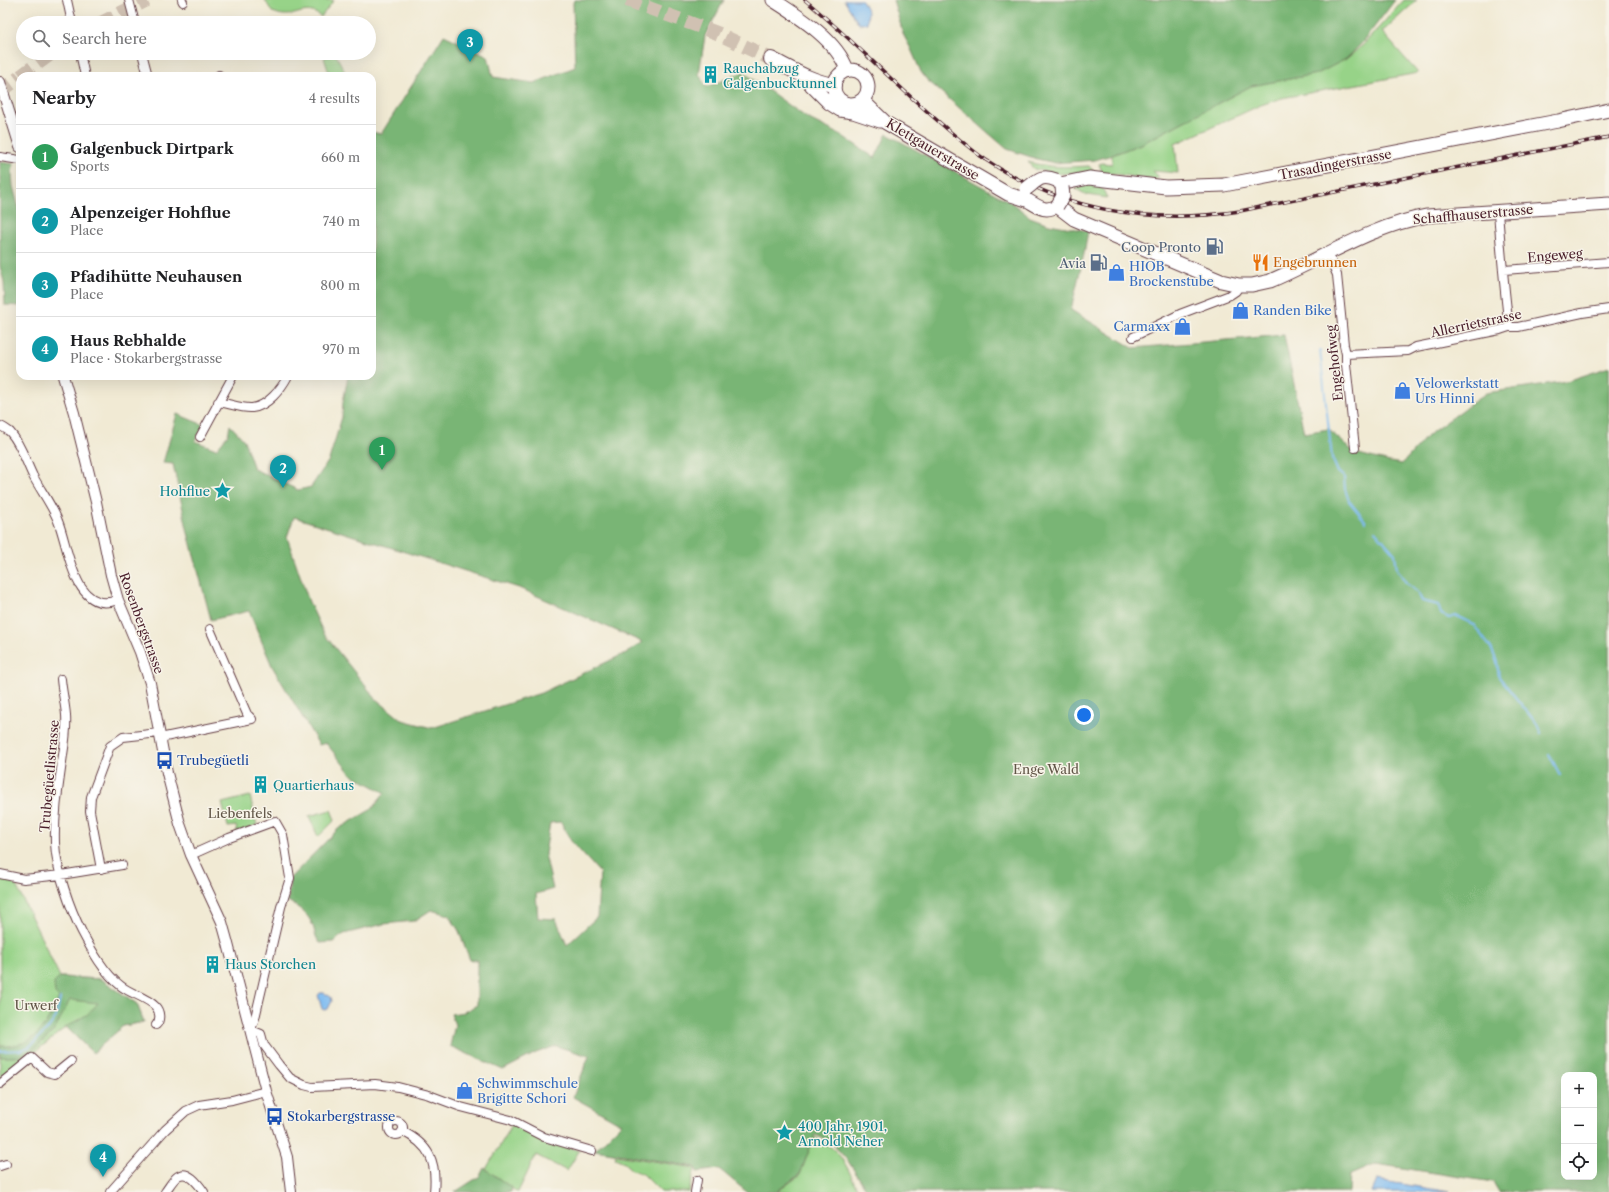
<!DOCTYPE html>
<html lang="en">
<head>
<meta charset="utf-8">
<style>
	:root { --surface:#fff; --page:#f6f6f6; --text:#202124; --muted:#757577; --line:#e0e0e0; --accent:#b5179e }
	body { margin:0; font-family:"Libre Caslon Text",serif; background:var(--page); color:var(--text) }
	.controls { position:absolute; right:12px; bottom:12px; display:grid; overflow:hidden; border-radius:8px; box-shadow:0 4px 16px #0002 }
	.controls button { width:36px; height:36px; display:grid; place-items:center; padding:0; border:0; border-bottom:1px solid var(--line); background:var(--surface); color:var(--text); font:20px sans-serif }
	.you { position:absolute; left:1084px; top:715px; width:14px; height:14px; margin:-10px; border:3px solid #fff; border-radius:50%; background:#1a73e8; box-shadow:0 0 0 6px #1a73e833 }
	.badge { display:grid; place-items:center; width:26px; height:26px; border-radius:50%; background:var(--accent); color:#fff; font-size:13px; font-weight:700 }
	.pin { position:absolute; translate:-50% -33px; filter:drop-shadow(0 1px 2px #0008) }
	.pin::after { content:''; position:absolute; top:21px; width:14px; height:12px; background:inherit; clip-path:polygon(0 0,100% 0,50% 100%) }
	.list { margin:0; padding:0; list-style:none }
	h2 { display:flex; justify-content:space-between; align-items:center; height:52px; margin:0; padding:0 16px; font-size:17px }
	h2 small { font-size:13px; font-weight:400; color:var(--muted) }
	.list li { display:grid; grid-template-columns:26px 1fr auto; gap:12px; align-items:center; box-sizing:border-box; height:64px; padding:0 16px; border-top:1px solid var(--line) }
	.list b { display:block; font-size:15px; white-space:nowrap }
	.list p { margin:0; font-size:13px; white-space:nowrap; color:var(--muted) }
	.list em { font-size:13px; font-style:normal; color:var(--muted) }
	.icon { flex:none; width:22px; height:22px; fill:none; stroke:currentColor; stroke-width:2; stroke-linecap:round; stroke-linejoin:round }
	.map { position:relative; flex:none; width:1609px; height:1192px; overflow:hidden }
	.search { position:absolute; background:var(--surface); box-shadow:0 4px 16px #0002; left:16px; top:16px; width:360px; height:44px; display:flex; align-items:center; gap:10px; box-sizing:border-box; padding:0 14px; border-radius:22px; color:var(--muted); font-size:15px }
	.panel { position:absolute; background:var(--surface); box-shadow:0 4px 16px #0002; left:16px; top:72px; width:360px; height:308px; border-radius:12px }
	.map>svg:first-child { display:block }
	.green { fill:#97d388; stroke:#70795a }
	.forest { fill:#79b574; stroke:#626a50; fill-rule:evenodd }
	.water { fill:#7ebbf1; stroke:#646d8e }
	.lines { fill:none; stroke-linecap:round; stroke-linejoin:round }
	.stream { stroke:#7ebbf1; stroke-width:2 }
	.trunk-tunnel { stroke:#d0c1b2; stroke-width:14; stroke-dasharray:14 7; stroke-linecap:butt }
	.minor-casing { stroke:#633d44; stroke-width:10 }
	.tertiary-casing { stroke:#633d44; stroke-width:12 }
	.primary-casing { stroke:#633d44; stroke-width:15 }
	.trunk-casing { stroke:#633d44; stroke-width:16 }
	.minor { stroke:#fff; stroke-width:8 }
	.tertiary { stroke:#fff; stroke-width:10 }
	.primary { stroke:#fff; stroke-width:13 }
	.trunk { stroke:#fff; stroke-width:14 }
	.rail-casing { stroke:#4a1f2b; stroke-width:3.5 }
	.rail { stroke:#f7f3e8; stroke-width:2; stroke-dasharray:6; stroke-linecap:butt }
	.primary-bridge-casing { stroke:#633d44; stroke-width:15; stroke-linecap:butt }
	.primary-bridge { stroke:#fff; stroke-width:13 }
	.labels { text-anchor:middle; stroke-width:3; stroke-linejoin:round; paint-order:stroke }
	.culture-label { font-size:13px; fill:#0d838f; stroke:#f7f3e8; text-anchor:start }
	.street-label { font-size:13px; fill:#4a1f2b; stroke:#f7f3e8 }
	.service-label { font-size:13px; fill:#4e5e75; stroke:#f7f3e8; text-anchor:end }
	.food-label { font-size:13px; fill:#c56008; stroke:#f7f3e8; text-anchor:start }
	.shop-label { font-size:13px; fill:#366cbe; stroke:#f7f3e8; text-anchor:start }
	.transit-label { font-size:13px; fill:#164399; stroke:#f7f3e8; text-anchor:start }
	.park-label { font-size:13px; fill:#615547; stroke:#f7f3e8 }
</style>
</head>
<body>
<div class="map">
<svg width="1609" height="1192" viewBox="0 0 1609 1192">
	<rect width="100%" height="100%" fill="#f7f3e8"/>
	<filter id="ink" filterUnits="userSpaceOnUse"><feTurbulence type="fractalNoise" baseFrequency=".025" numOctaves="2"/><feDisplacementMap in="SourceGraphic" scale="8" xChannelSelector="R" yChannelSelector="G"/><feConvolveMatrix kernelMatrix="1 2 1 2 8 2 1 2 1" color-interpolation-filters="sRGB"/></filter>
	<filter id="wash" filterUnits="userSpaceOnUse"><feTurbulence type="fractalNoise" baseFrequency=".012" numOctaves="4" result="noise"/><feDisplacementMap in="SourceGraphic" scale="16" xChannelSelector="R" yChannelSelector="G"/><feGaussianBlur stdDeviation="0.9" result="paint"/><feColorMatrix in="noise" values="0 0 0 0 0 0 0 0 0 0 0 0 0 0 0 0 0 1.4 0 .05"/><feComposite in="paint" operator="in"/></filter>
	<g filter="url(#wash)">
		<rect width="100%" height="100%" fill="#f1ead4"/>
		<path class="green" d="M 265,0 L 334,0 L 321,17 C 307,5 299,16 284,15 C 280,15 276,13 272,12 Z
			M 1404,0 L 1417,0 L 1382,32 L 1418,73 L 1282,98 L 1261,105 L 1175,144 L 1178,173 L 1153,171 L 1159,177 L 1154,180 L 1102,172 L 1099,164 L 1102,163 L 1112,164 L 1112,155 L 1143,143 L 1250,86 L 1316,74 L 1346,59 L 1363,45 Z
			M 335,53 L 347,76 L 330,76 L 324,58 Z
			M 1028,162 C 1049,168 1068,167 1089,166 L 1094,171 L 1058,174 L 1034,169 Z
			M 1087,184 L 1101,185 L 1107,198 L 1087,195 L 1076,189 L 1080,186 Z
			M 250,796 L 257,825 L 237,832 L 236,826 L 228,827 L 222,803 Z
			M 331,810 L 335,820 L 318,837 L 309,816 Z
			M 0,879 L 14,881 L 60,977 L 101,979 L 137,1004 L 144,1022 L 123,1026 L 93,1053 L 66,1027 C 45,1045 22,1061 0,1078 Z
			M 513,1123 L 579,1151 L 567,1171 L 536,1155 L 518,1192 L 517,1192 L 486,1169 Z
			M 814,1137 C 827,1143 838,1151 845,1164 C 851,1173 853,1183 860,1192 L 777,1192 L 800,1175 Z
			M 616,1155 L 695,1168 L 689,1192 L 661,1192 L 643,1174 L 632,1170 L 622,1161 L 615,1158 Z"/>
		<path class="forest" d="M 574,0 L 724,0 L 705,36 L 699,74 L 706,87 L 743,72 L 807,118 L 841,135 L 875,158 L 887,134 L 1012,203 L 1030,217 L 1049,224 L 1088,231 L 1084,254 L 1071,310 L 1133,348 L 1284,335 L 1304,433 L 1328,429 L 1355,453 L 1390,462 L 1402,464 L 1428,435 L 1486,393 L 1567,381 L 1609,367 L 1609,1192 L 1499,1192 L 1493,1182 L 1376,1164 L 1350,1175 L 1349,1192 L 868,1192 L 848,1161 L 830,1141 L 815,1135 L 800,1174 L 776,1192 L 747,1192 L 719,1169 L 697,1172 L 695,1167 L 595,1150 L 621,1124 L 573,1097 L 589,1056 L 556,1046 L 536,1053 L 503,1070 L 450,1046 L 455,1025 L 451,1014 L 464,1012 L 477,1005 L 477,960 L 470,960 L 459,931 L 449,915 L 431,910 L 414,921 L 384,924 L 344,934 L 333,942 L 320,943 C 315,937 315,932 313,926 C 308,913 299,908 288,901 L 290,878 L 338,829 L 372,809 L 385,793 L 351,774 L 326,743 L 319,745 L 272,666 L 249,611 L 211,620 L 188,533 L 173,464 L 163,463 L 177,414 L 204,425 L 195,441 L 216,449 L 228,435 L 230,425 L 244,440 L 254,469 L 298,490 L 311,487 L 329,460 L 342,417 L 343,402 L 348,376 L 372,376 L 372,132 L 381,134 L 444,35 L 488,56 L 493,77 L 534,83 L 575,67 L 573,3 ZM 294,517 L 519,588 L 642,642 L 630,651 L 541,693 L 432,728 L 402,720 L 376,699 L 324,634 L 309,602 L 287,537 ZM 561,822 L 571,841 L 600,873 L 597,917 L 567,945 L 556,919 L 538,918 L 536,894 L 553,889 L 545,854 L 550,823 ZM 1564,1075 L 1594,1075 L 1594,1177 L 1564,1177 Z
			M 893,0 L 1395,0 L 1362,43 L 1346,59 L 1317,74 L 1251,86 L 1143,143 L 1112,155 L 1095,160 L 1055,163 L 1037,159 L 1007,149 L 927,80 L 921,72 L 910,47 L 904,36 Z
			M 0,162 L 14,164 L 12,172 L 13,186 L 20,213 L 20,306 L 5,305 L 4,282 L 0,266 Z
			M 60,977 L 101,979 L 137,1004 L 144,1022 L 123,1026 L 93,1053 L 66,1027 L 88,1014 L 98,1003 L 70,1000 L 54,1031 L 33,1050 L 16,1057 L 0,1057 L 0,1046 C 36,1047 45,1027 59,998 L 55,994 L 54,983 Z
			M 484,1168 L 512,1188 L 511,1192 L 455,1192 L 480,1176 Z"/>
		<path class="water" d="M 844,0 L 862,0 L 868,12 L 867,23 L 859,24 Z
			M 320,993 L 324,993 L 331,997 L 332,1001 L 328,1009 L 324,1010 L 322,1009 L 318,995 Z
			M 1377,1180 L 1450,1192 L 1372,1192 Z"/>
		<g class="lines">
			<path class="stream" d="M 1320,350 L 1332,458 L 1338,472 L 1344,477 L 1345,489 L 1349,501 L 1366,522
				M 1375,531 L 1395,554 L 1397,569 L 1407,584 L 1418,593 L 1422,601 L 1438,605 L 1441,614 L 1449,618 L 1456,616 L 1473,624 L 1491,648 L 1497,662 L 1499,677 L 1537,724 L 1541,733
				M 1549,754 L 1560,775
				M 0,1051 L 20,1050 L 29,1047 L 47,1030 L 56,1017 L 60,999"/>
		</g>
	</g>
	<g filter="url(#ink)">
		<g class="lines">
			<path class="trunk-tunnel" d="M 627,0 L 717,33 L 771,59
				M 101,23 L 147,0
				M 21,76 L 52,53
				M 0,92 L 20,77"/>
			<defs>
				<path id="minor" d="M 67,0 L 72,23
					M 129,0 L 135,23
					M 182,0 L 183,2
					M 80,53 L 85,76
					M 142,53 L 148,76
					M 219,75 L 219,76
					M 0,157 L 20,160
					M 1498,212 C 1501,250 1504,288 1509,327
					M 1328,253 L 1337,275 L 1344,345 L 1346,354 L 1346,364 L 1355,448
					M 1504,270 L 1609,262
					M 1133,337 L 1180,314 L 1230,295 L 1236,291 L 1239,285
					M 1346,354 L 1408,351 L 1416,347 L 1500,330 L 1509,327 L 1518,327 L 1582,313 L 1609,309
					M 218,402 C 227,403 243,409 252,408 C 268,406 281,389 288,376
					M 0,426 C 4,427 7,430 10,432 C 21,444 26,462 33,476 C 41,491 52,505 58,521 C 69,548 74,616 118,600
					M 200,437 L 233,376
					M 61,679 C 62,691 65,703 66,715 C 67,728 65,742 63,755 C 59,784 54,813 55,843 C 56,869 70,909 82,932 C 92,951 104,973 121,986 C 131,994 146,997 155,1006 C 160,1011 161,1020 156,1025
					M 160,738 L 252,719 L 247,714 L 210,629
					M 191,855 L 229,838 L 275,821 L 283,835 L 290,878 L 281,907 L 255,1018 L 251,1030 L 261,1034 L 264,1045 L 279,1065 L 290,1078 L 304,1085 L 312,1087 L 375,1084 L 398,1087 L 429,1095 L 461,1107 L 511,1120 L 544,1137 L 592,1151
					M 101,869 L 90,811 L 91,797 L 110,746 L 123,737 L 159,733
					M 0,874 L 24,879 L 61,875 L 122,865
					M 0,1084 L 32,1058 L 47,1072 L 55,1074 L 71,1061
					M389 1128a7 7 0 1 1 14 0a7 7 0 1 1-14 0Z
					M 402,1131 C 430,1145 437,1162 434,1192
					M 0,1166 L 6,1164
					M 110,1192 L 165,1130 L 186,1111 L 199,1105 L 232,1100 L 266,1091
					M 165,1192 C 169,1187 173,1179 178,1176 C 188,1169 199,1185 204,1192
					M 695,1192 L 697,1180"/>
				<path id="tertiary" d="M 0,82 L 20,147
					M 63,376 L 74,413 L 96,502 L 111,575 L 118,600 L 140,652 L 150,683 L 167,773 L 180,824 L 191,855 L 222,922 L 227,940 L 266,1091 L 287,1157 L 291,1192"/>
				<path id="primary" d="M 773,0 C 798,16 837,40 847,70
					M834 87a17 17 0 1 1 34 0a17 17 0 1 1-34 0Z
					M 811,85 L 829,103 L 840,110 L 853,112 L 880,121
					M 862,100 L 886,123 L 1008,194 C 1014,196 1021,198 1027,200 C 1038,206 1044,213 1057,206 L 1074,219 L 1221,281 L 1239,285 L 1252,285 L 1270,281 C 1322,259 1371,226 1427,216 L 1609,204
					M 1060,184 L 1089,178 L 1166,187 L 1224,185 L 1558,121 L 1609,110"/>
				<path id="trunk" d="M 771,59 C 791,69 812,82 834,85"/>
			</defs>
			<use href="#minor" class="minor-casing"/>
			<use href="#tertiary" class="tertiary-casing"/>
			<use href="#primary" class="primary-casing"/>
			<use href="#trunk" class="trunk-casing"/>
			<use href="#minor" class="minor"/>
			<use href="#tertiary" class="tertiary"/>
			<use href="#primary" class="primary"/>
			<use href="#trunk" class="trunk"/>
			<defs>
				<path id="rail" d="M 805,0 C 842,31 876,65 912,98 C 936,119 959,141 986,160 C 1061,211 1151,225 1240,211 L 1609,137"/>
			</defs>
			<use href="#rail" class="rail-casing"/>
			<use href="#rail" class="rail"/>
			<defs>
				<path id="primary-bridge" d="M 1026,189 C 1038,180 1041,174 1056,180
					M 1057,206 L 1063,196 L 1062,187"/>
			</defs>
			<use href="#primary-bridge" class="primary-bridge-casing"/>
			<use href="#primary-bridge" class="primary-bridge"/>
		</g>
	</g>
	<defs>
		<symbol id="building-bare" viewBox="-9 -9 18 18"><path d="M-4-6H4V6H1V3H-1V6H-4ZM-2.5-4.3h1.7v1.8h-1.7ZM.8-4.3h1.7v1.8H.8ZM-2.5-1h1.7V.8h-1.7ZM.8-1h1.7V.8H.8Z" fill="#0f9aa8" stroke="#f7f3e8" stroke-width="2.5" paint-order="stroke"/></symbol>
		<symbol id="fuel-bare" viewBox="-9 -9 18 18"><path d="M-5.5-6h7V0h2V4h1.3V-2.5L3-4.5l.8-.8L6-3V5H2.5V1h-1V6h-7ZM-4.2-4.7v3.2H.2V-4.7Z" fill="#5c6f8a" stroke="#f7f3e8" stroke-width="2.5" paint-order="stroke"/></symbol>
		<symbol id="restaurant-bare" viewBox="-9 -9 18 18"><path d="M-5-6h1v4h1v-4h1v4h1v-4h1v5L-1.5 .5V6h-2V.5L-5-1ZM5-6V6H3V1.5H1.5Q1.5-4 5-6Z" fill="#e8710a" stroke="#f7f3e8" stroke-width="2.5" paint-order="stroke"/></symbol>
		<symbol id="shop-bare" viewBox="-9 -9 18 18"><path d="M-5-2.5h2.3a2.7 3.5 0 0 1 5.4 0H5L5.5 6h-11ZM-1.5-2.5h3a1.5 2.3 0 0 0-3 0Z" fill="#3f7fe0" stroke="#f7f3e8" stroke-width="2.5" paint-order="stroke"/></symbol>
		<symbol id="sight-bare" viewBox="-9 -9 18 18"><path d="M0-6L1.8-2.2L6-1.7L2.9 1.2L3.7 5.4L0 3.3L-3.7 5.4L-2.9 1.2L-6-1.7L-1.8-2.2Z" fill="#0f9aa8" stroke="#f7f3e8" stroke-width="2.5" paint-order="stroke"/></symbol>
		<symbol id="bus-bare" viewBox="-9 -9 18 18"><path d="M-5-6H5V4H4V6H2V4H-2V6H-4V4H-5ZM-3.5-4V0h7V-4ZM-3.5 1.2v1.5H-2V1.2ZM2 1.2v1.5H3.5V1.2Z" fill="#1a4fb4" stroke="#f7f3e8" stroke-width="2.5" paint-order="stroke"/></symbol>
	</defs>
	<g fill-rule="evenodd">
		<use href="#building-bare" x="698" y="62" width="25" height="25"/>
		<use href="#fuel-bare" x="1202" y="234" width="25" height="25"/>
		<use href="#restaurant-bare" x="1248" y="250" width="25" height="25"/>
		<use href="#fuel-bare" x="1086" y="250" width="25" height="25"/>
		<use href="#shop-bare" x="1104" y="260" width="25" height="25"/>
		<use href="#shop-bare" x="1228" y="298" width="25" height="25"/>
		<use href="#shop-bare" x="1170" y="314" width="25" height="25"/>
		<use href="#shop-bare" x="1390" y="378" width="25" height="25"/>
		<use href="#sight-bare" x="210" y="478" width="25" height="25"/>
		<use href="#bus-bare" x="152" y="748" width="25" height="25"/>
		<use href="#building-bare" x="248" y="772" width="25" height="25"/>
		<use href="#building-bare" x="200" y="952" width="25" height="25"/>
		<use href="#shop-bare" x="452" y="1078" width="25" height="25"/>
		<use href="#bus-bare" x="262" y="1104" width="25" height="25"/>
		<use href="#sight-bare" x="772" y="1120" width="25" height="25"/>
	</g>
	<g class="labels">
		<g class="culture-label">
			<text x="723" y="73">Rauchabzug<tspan x="723" dy="15">Galgenbucktunnel</tspan></text>
			<text x="210" y="496" text-anchor="end">Hohflue</text>
			<text x="273" y="790">Quartierhaus</text>
			<text x="225" y="969">Haus Storchen</text>
			<text x="798" y="1131">400 Jahr, 1901,<tspan x="798" dy="15">Arnold Neher</tspan></text>
		</g>
		<g class="street-label">
			<text transform="translate(933 149) rotate(31)" y="5">Klettgauerstrasse</text>
			<text transform="translate(1335 164) rotate(-11)" y="5">Trasadingerstrasse</text>
			<text transform="translate(1473 214) rotate(-5)" y="5">Schaffhauserstrasse</text>
			<text transform="translate(1555 255) rotate(-5)" y="5">Engeweg</text>
			<text transform="translate(1476 323) rotate(-12)" y="5">Allerrietstrasse</text>
			<text transform="translate(1334 363) rotate(-96)" y="5">Engehofweg</text>
			<text transform="translate(142 623) rotate(70)" y="5">Rosenbergstrasse</text>
			<text transform="translate(49 776) rotate(-85)" y="5">Trubegüetlistrasse</text>
		</g>
		<g class="service-label">
			<text x="1201" y="252">Coop Pronto</text>
			<text x="1086" y="268">Avia</text>
		</g>
		<g class="food-label">
			<text x="1273" y="267">Engebrunnen</text>
		</g>
		<g class="shop-label">
			<text x="1129" y="271">HIOB<tspan x="1129" dy="15">Brockenstube</tspan></text>
			<text x="1253" y="315">Randen Bike</text>
			<text x="1170" y="331" text-anchor="end">Carmaxx</text>
			<text x="1415" y="388">Velowerkstatt<tspan x="1415" dy="15">Urs Hinni</tspan></text>
			<text x="477" y="1088">Schwimmschule<tspan x="477" dy="15">Brigitte Schori</tspan></text>
		</g>
		<g class="transit-label">
			<text x="177" y="765">Trubegüetli</text>
			<text x="287" y="1121">Stokarbergstrasse</text>
		</g>
		<g class="park-label">
			<text x="1046" y="774">Enge Wald</text>
			<text x="240" y="818">Liebenfels</text>
			<text x="36" y="1010">Urwerf</text>
		</g>
	</g>
</svg>
<div class="controls">
<button>+</button>
<button>−</button>
<button><svg class="icon" aria-label="locate" viewBox="0 0 24 24"><circle cx="12" cy="12" r="6"/><path d="M12 2v4M12 18v4M2 12h4M18 12h4"/></svg></button>
</div>
<div class="you"></div>
<div class="pin badge" style="left:382px;top:470px;background:#2e9e5b">1</div>
<div class="pin badge" style="left:283px;top:488px;background:#0f9aa8">2</div>
<div class="pin badge" style="left:470px;top:62px;background:#0f9aa8">3</div>
<div class="pin badge" style="left:103px;top:1177px;background:#0f9aa8">4</div>
<div class="search"><svg class="icon" aria-label="search" viewBox="0 0 24 24"><circle cx="10" cy="10" r="6"/><path d="M15 15l6 6"/></svg>Search here</div>
<section class="panel">
<h2>Nearby<small>4 results</small></h2>
<ul class="list">
<li><span class="badge" style="background:#2e9e5b">1</span><div><b>Galgenbuck Dirtpark</b><p>Sports</p></div><em>660 m</em></li>
<li><span class="badge" style="background:#0f9aa8">2</span><div><b>Alpenzeiger Hohflue</b><p>Place</p></div><em>740 m</em></li>
<li><span class="badge" style="background:#0f9aa8">3</span><div><b>Pfadihütte Neuhausen</b><p>Place</p></div><em>800 m</em></li>
<li><span class="badge" style="background:#0f9aa8">4</span><div><b>Haus Rebhalde</b><p>Place · Stokarbergstrasse</p></div><em>970 m</em></li>
</ul>
</section>
</div>
</body>
</html>
